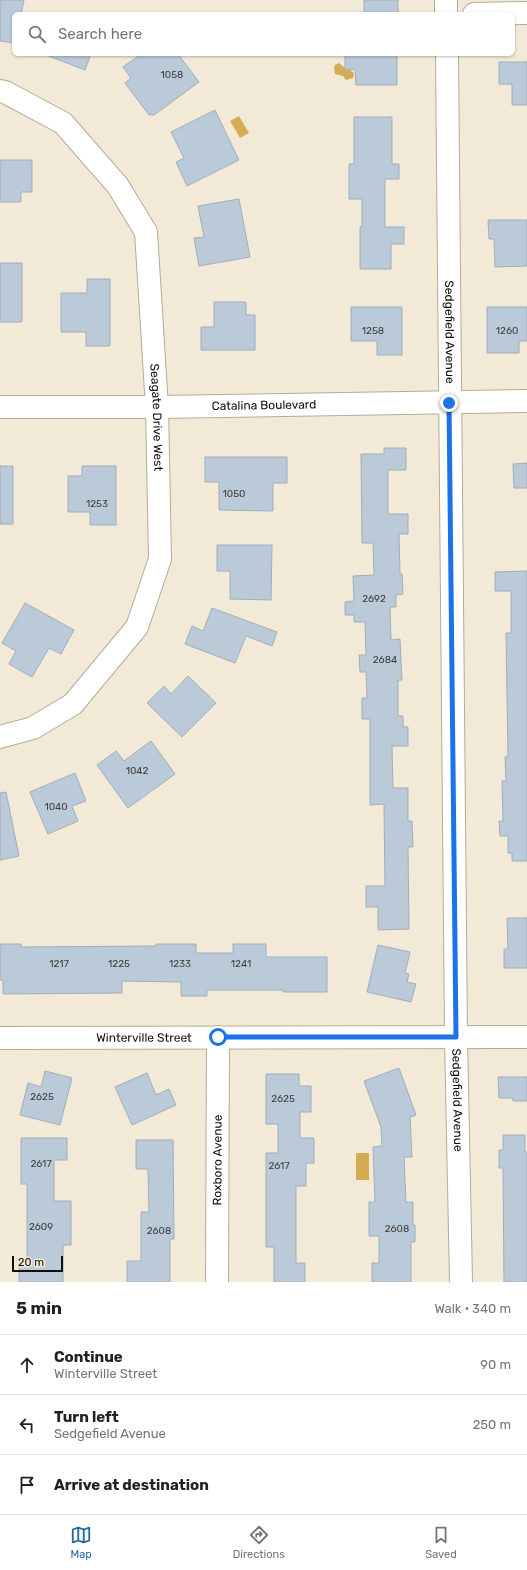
<!DOCTYPE html>
<html lang="en">
<head>
<meta charset="utf-8">
<style>
	:root { --surface:#fff; --page:#f6f6f6; --text:#222; --muted:#767676; --line:#e0e0e0; --accent:#23689d }
	body { margin:0; font-family:Rubik,sans-serif; background:var(--page); color:var(--text) }
	.scale { position:absolute; left:12px; bottom:10px; width:51px; box-sizing:border-box; padding-left:4px; border:2px solid #110e08; border-top:0; font-size:11px; line-height:14px; white-space:nowrap; color:#110e08; -webkit-text-stroke:3px #f2e9d7; paint-order:stroke }
	.stop { position:absolute; width:12px; height:12px; margin:-9px; border:3px solid #1a73e8; border-radius:50%; background:#fff }
	.stop.end { background:#1a73e8; border-color:#fff; box-shadow:0 1px 4px #0008 }
	.list { margin:0; padding:0; list-style:none }
	h2 { display:flex; justify-content:space-between; align-items:center; height:52px; margin:0; padding:0 16px; font-size:17px }
	h2 small { font-size:13px; font-weight:400; color:var(--muted) }
	.list li { display:grid; grid-template-columns:26px 1fr auto; gap:12px; align-items:center; box-sizing:border-box; height:60px; padding:0 16px; border-top:1px solid var(--line) }
	.list b { display:block; font-size:15px; white-space:nowrap }
	.list p { margin:0; font-size:13px; white-space:nowrap; color:var(--muted) }
	.list em { font-size:13px; font-style:normal; color:var(--muted) }
	.icon { flex:none; width:22px; height:22px; fill:none; stroke:currentColor; stroke-width:2; stroke-linecap:round; stroke-linejoin:round }
	.map { position:relative; flex:none; width:527px; height:1282px; overflow:hidden }
	.search { position:absolute; background:var(--surface); box-shadow:0 1px 3px #0004; left:12px; right:12px; top:12px; height:44px; display:flex; align-items:center; gap:10px; box-sizing:border-box; padding:0 14px; border-radius:6px; color:var(--muted); font-size:15px }
	.sheet { height:232px; background:var(--surface) }
	nav { display:flex; justify-content:space-around; align-items:center; box-sizing:border-box; height:56px; border-top:1px solid var(--line); background:var(--surface); font-size:11px; color:var(--muted) }
	nav a { display:grid; justify-items:center; gap:2px }
	nav .on { color:var(--accent) }
	.map>svg:first-child { display:block }
	.water { fill:#d6ac53 }
	.building { fill:#bbcad8; stroke:#9faebc }
	.lines { fill:none; stroke-linecap:round; stroke-linejoin:round }
	.minor-casing { stroke:#b4ab9a; stroke-width:24 }
	.minor { stroke:#fff; stroke-width:22 }
	.route { stroke:#1a73e8; stroke-width:5 }
	.labels { text-anchor:middle; stroke-width:3; stroke-linejoin:round; paint-order:stroke }
	.number-label { font-size:10px; fill:#3c3d3c }
	.street-label { font-size:12px; fill:#110e08; stroke:#f2e9d7 }
</style>
</head>
<body>
<div class="map">
<svg width="527" height="1282" viewBox="0 0 527 1282">
	<rect width="100%" height="100%" fill="#f2e9d7"/>
	<path class="water" d="M 339,63 C 345,69 349,68 354,73 L 353,78 L 346,80 L 343,76 L 335,74 L 334,68 L 335,65 Z
		M 239,116 L 249,133 L 240,138 L 230,121 Z
		M 356,1153 L 369,1153 L 369,1180 L 356,1180 Z"/>
	<path class="building" d="M 0,0 L 24,0 L 21,14 L 14,14 L 14,43 L 0,41 Z
		M 364,0 L 398,0 L 398,14 L 364,14 Z
		M 47,54 L 91,54 L 85,70 L 46,55 Z
		M 141,54 L 178,54 L 199,82 L 154,115 L 149,115 L 125,83 L 131,78 L 123,67 Z
		M 345,54 L 397,54 L 397,85 L 356,85 L 355,69 L 345,70 Z
		M 499,62 L 527,62 L 527,105 L 512,105 L 512,84 L 499,84 Z
		M 215,110 L 239,160 L 187,186 L 176,162 L 184,158 L 171,132 Z
		M 354,117 L 392,117 L 392,164 L 399,164 L 399,179 L 385,179 L 385,227 L 404,227 L 404,244 L 391,244 L 391,269 L 360,269 L 360,227 L 362,227 L 362,199 L 349,199 L 349,164 L 354,164 Z
		M 0,160 L 32,160 L 32,192 L 21,192 L 21,202 L 0,202 Z
		M 239,199 L 250,257 L 199,266 L 194,238 L 204,237 L 198,206 Z
		M 488,220 L 527,220 L 527,266 L 495,267 L 494,239 L 489,239 Z
		M 0,263 L 22,263 L 22,322 L 0,322 Z
		M 87,279 L 110,279 L 110,346 L 86,346 L 86,332 L 61,332 L 61,293 L 87,293 Z
		M 214,302 L 246,302 L 246,315 L 255,315 L 255,350 L 201,350 L 201,327 L 214,327 Z
		M 351,307 L 402,307 L 402,355 L 377,355 L 377,341 L 351,341 Z
		M 487,307 L 527,307 L 527,341 L 519,341 L 519,353 L 487,353 Z
		M 384,448 L 406,448 L 406,470 L 388,470 L 388,514 L 408,514 L 408,534 L 399,534 L 400,574 L 402,574 L 403,594 L 396,595 L 396,607 L 390,607 L 391,640 L 400,639 L 402,680 L 398,680 L 398,716 L 403,716 L 403,727 L 408,727 L 408,746 L 392,746 L 393,788 L 408,788 L 408,821 L 412,821 L 413,847 L 408,847 L 409,929 L 378,930 L 378,907 L 366,907 L 366,886 L 385,886 L 384,804 L 370,805 L 370,719 L 362,719 L 362,698 L 367,698 L 366,672 L 360,672 L 359,655 L 366,655 L 365,622 L 354,622 L 354,615 L 345,615 L 345,602 L 354,601 L 353,576 L 374,575 L 373,543 L 362,543 L 361,454 L 384,454 Z
		M 205,457 L 287,457 L 287,483 L 273,483 L 273,511 L 219,510 L 219,482 L 205,482 Z
		M 527,463 L 527,488 L 514,488 L 513,464 Z
		M 0,466 L 13,466 L 13,524 L 0,524 Z
		M 82,466 L 116,466 L 116,525 L 90,525 L 90,512 L 68,512 L 68,476 L 82,476 Z
		M 217,545 L 272,545 L 271,600 L 230,599 L 230,571 L 217,571 Z
		M 527,571 L 527,861 L 512,861 L 512,853 L 508,853 L 508,836 L 500,836 L 499,821 L 503,821 L 502,781 L 506,781 L 505,757 L 508,756 L 506,633 L 511,633 L 511,591 L 495,591 L 495,572 Z
		M 25,603 L 74,630 L 61,654 L 49,648 L 32,677 L 9,664 L 16,651 L 2,643 Z
		M 212,608 L 277,632 L 272,646 L 246,636 L 235,663 L 185,644 L 192,626 L 203,631 Z
		M 188,676 L 216,703 L 182,737 L 147,703 L 164,686 L 171,694 Z
		M 151,741 L 175,774 L 128,808 L 97,765 L 116,751 L 124,761 Z
		M 75,773 L 86,801 L 72,806 L 78,821 L 48,834 L 30,792 Z
		M 6,792 L 19,856 L 0,860 L 0,793 Z
		M 507,918 L 527,918 L 527,968 L 504,968 L 504,949 L 508,949 Z
		M 0,944 L 21,944 L 21,947 L 156,946 L 156,944 L 196,944 L 196,953 L 233,953 L 233,944 L 266,944 L 266,957 L 327,957 L 327,992 L 283,992 L 283,990 L 207,990 L 207,996 L 181,996 L 181,982 L 122,981 L 122,993 L 3,994 L 3,980 L 0,980 Z
		M 378,945 L 410,952 L 405,973 L 409,974 L 407,982 L 416,984 L 411,1002 L 367,992 Z
		M 399,1068 L 416,1115 L 410,1117 L 412,1157 L 404,1157 L 406,1202 L 413,1202 L 413,1225 L 415,1225 L 415,1242 L 411,1242 L 411,1282 L 372,1282 L 372,1263 L 379,1263 L 379,1236 L 369,1236 L 369,1202 L 375,1202 L 373,1147 L 382,1146 L 381,1127 L 364,1081 Z
		M 45,1071 L 72,1078 L 60,1125 L 20,1115 L 28,1083 L 41,1087 Z
		M 147,1073 L 156,1095 L 169,1089 L 176,1105 L 132,1125 L 115,1087 Z
		M 266,1074 L 299,1074 L 299,1086 L 311,1086 L 311,1112 L 300,1112 L 300,1138 L 314,1138 L 314,1163 L 306,1163 L 306,1186 L 296,1186 L 296,1263 L 305,1263 L 305,1282 L 274,1282 L 274,1247 L 266,1247 L 266,1153 L 278,1153 L 278,1124 L 266,1124 Z
		M 498,1077 L 527,1077 L 527,1101 L 513,1101 L 513,1098 L 499,1098 Z
		M 503,1135 L 525,1135 L 525,1152 L 527,1152 L 527,1282 L 504,1282 L 503,1168 L 499,1168 L 499,1150 L 503,1150 Z
		M 21,1138 L 67,1138 L 67,1160 L 54,1160 L 54,1201 L 71,1201 L 71,1245 L 63,1245 L 63,1282 L 19,1282 L 19,1260 L 27,1260 L 27,1184 L 21,1184 Z
		M 136,1140 L 173,1140 L 174,1239 L 170,1239 L 170,1282 L 127,1282 L 127,1261 L 141,1261 L 141,1212 L 149,1212 L 148,1169 L 136,1169 Z"/>
	<g class="lines">
		<defs>
			<g id="minor">
				<path d="M 446,0 L 446,14"/>
				<path d="M 474,14 L 527,13"/>
				<path id="s1" d="M 447,54 L 456,1037 L 461,1282"/>
				<path id="s2" d="M 0,91 L 5,92 L 63,123 L 118,186 L 146,232 L 157,407 L 160,559 L 137,627 L 73,704 L 33,728 L 0,737"/>
				<path id="s3" d="M 0,407 L 157,407 L 527,401"/>
				<path id="s4" d="M 0,1038 L 527,1037"/>
				<path id="s5" d="M 217,1282 L 218,1037"/>
			</g>
		</defs>
		<use href="#minor" class="minor-casing"/>
		<use href="#minor" class="minor"/>
	</g>
	<g class="lines">
		<path class="route" d="M 218,1037 L 456,1037 L 449,403"/>
	</g>
	<g class="labels">
		<g class="number-label">
			<text x="172" y="78">1058</text>
			<text x="373" y="334">1258</text>
			<text x="507" y="334">1260</text>
			<text x="234" y="497">1050</text>
			<text x="97" y="507">1253</text>
			<text x="374" y="602">2692</text>
			<text x="385" y="663">2684</text>
			<text x="137" y="774">1042</text>
			<text x="56" y="810">1040</text>
			<text x="59" y="967">1217</text>
			<text x="119" y="967">1225</text>
			<text x="180" y="967">1233</text>
			<text x="241" y="967">1241</text>
			<text x="42" y="1100">2625</text>
			<text x="283" y="1102">2625</text>
			<text x="41" y="1167">2617</text>
			<text x="279" y="1169">2617</text>
			<text x="41" y="1230">2609</text>
			<text x="397" y="1232">2608</text>
			<text x="159" y="1234">2608</text>
		</g>
		<g class="street-label">
			<text dy="4" stroke="none"><textPath href="#s1" startOffset="278">Sedgefield Avenue</textPath></text>
			<text dy="4" stroke="none"><textPath href="#s3" startOffset="264">Catalina Boulevard</textPath></text>
			<text dy="4" stroke="none"><textPath href="#s2" startOffset="394">Seagate Drive West</textPath></text>
			<text dy="4" stroke="none"><textPath href="#s4" startOffset="144">Winterville Street</textPath></text>
			<text dy="4" stroke="none"><textPath href="#s1" startOffset="1046">Sedgefield Avenue</textPath></text>
			<text dy="4" stroke="none"><textPath href="#s5" startOffset="122">Roxboro Avenue</textPath></text>
		</g>
	</g>
</svg>
<div class="scale">20 m</div>
<div class="stop" style="left:218px;top:1037px"></div>
<div class="stop end" style="left:449px;top:403px"></div>
<div class="search"><svg class="icon" aria-label="search" viewBox="0 0 24 24"><circle cx="10" cy="10" r="6"/><path d="M15 15l6 6"/></svg>Search here</div>
</div>
<section class="sheet">
<h2>5 min<small>Walk · 340 m</small></h2>
<ul class="list">
<li><svg class="icon" aria-label="ahead" viewBox="0 0 24 24"><path d="M12 20V5M6 11l6-6 6 6"/></svg><div><b>Continue</b><p>Winterville Street</p></div><em>90 m</em></li>
<li><svg class="icon" aria-label="left" viewBox="0 0 24 24"><path d="M17 20v-9H6M10 6l-5 5 5 5"/></svg><div><b>Turn left</b><p>Sedgefield Avenue</p></div><em>250 m</em></li>
<li><svg class="icon" aria-label="arrive" viewBox="0 0 24 24"><path d="M6 21V4h12l-3 4 3 4H6"/></svg><div><b>Arrive at destination</b></div></li>
</ul>
</section>
<nav>
<a class="on"><svg class="icon" aria-label="map" viewBox="0 0 24 24"><path d="M3 6l6-2 6 2 6-2v14l-6 2-6-2-6 2zM9 4v14M15 6v14"/></svg>Map</a>
<a><svg class="icon" aria-label="directions" viewBox="0 0 24 24"><path d="M12 3l9 9-9 9-9-9zM9 14v-3h6M13 9l2 2-2 2"/></svg>Directions</a>
<a><svg class="icon" aria-label="saved" viewBox="0 0 24 24"><path d="M7 4h10v16l-5-4-5 4z"/></svg>Saved</a>
</nav>
</body>
</html>
